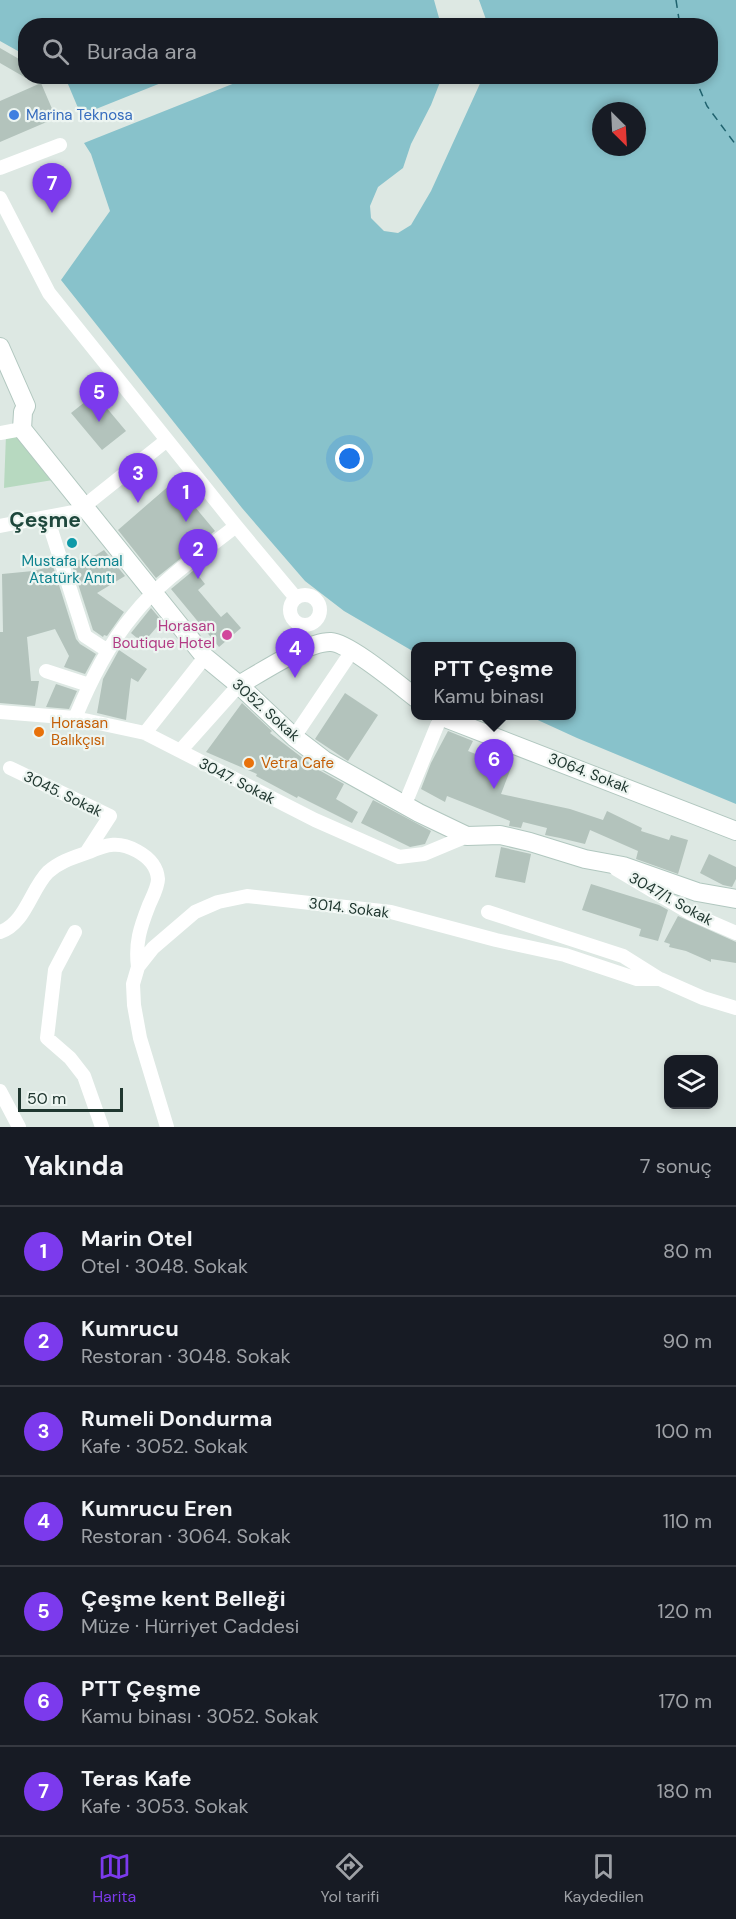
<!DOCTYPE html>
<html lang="tr">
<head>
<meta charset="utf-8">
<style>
	:root { --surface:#171b24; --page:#242831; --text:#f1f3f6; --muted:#9ea1a6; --line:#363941; --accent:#7c3aed }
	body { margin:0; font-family:"DM Sans",sans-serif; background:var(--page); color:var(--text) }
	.controls { position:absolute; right:18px; bottom:18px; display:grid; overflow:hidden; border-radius:12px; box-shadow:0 3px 9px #0003 }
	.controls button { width:54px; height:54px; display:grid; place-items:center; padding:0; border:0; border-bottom:2px solid var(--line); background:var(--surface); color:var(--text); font:30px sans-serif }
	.compass { position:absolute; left:592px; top:102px; width:54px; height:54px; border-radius:50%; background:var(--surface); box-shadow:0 3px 9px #0003; rotate:156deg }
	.scale { position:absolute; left:18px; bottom:15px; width:105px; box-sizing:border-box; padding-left:6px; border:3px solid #203730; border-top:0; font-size:16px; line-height:21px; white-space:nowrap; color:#203730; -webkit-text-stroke:4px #edf5f1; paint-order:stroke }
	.you { position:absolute; left:350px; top:459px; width:21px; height:21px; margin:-15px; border:4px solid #fff; border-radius:50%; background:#1a73e8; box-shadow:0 0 0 9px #1a73e833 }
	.badge { display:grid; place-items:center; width:39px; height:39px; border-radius:50%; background:var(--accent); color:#fff; font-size:20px; font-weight:700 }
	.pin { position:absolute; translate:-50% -50px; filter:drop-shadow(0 2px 3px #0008) }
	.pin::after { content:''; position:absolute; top:32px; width:21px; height:18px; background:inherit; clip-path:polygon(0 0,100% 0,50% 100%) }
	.popup { position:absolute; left:411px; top:642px; width:165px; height:78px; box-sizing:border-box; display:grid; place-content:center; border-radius:12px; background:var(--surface); filter:drop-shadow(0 2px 4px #0005); font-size:20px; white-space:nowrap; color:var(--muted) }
	.popup b { font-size:22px; color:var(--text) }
	.popup::after { content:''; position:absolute; left:50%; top:100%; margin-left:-12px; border:12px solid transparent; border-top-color:var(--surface) }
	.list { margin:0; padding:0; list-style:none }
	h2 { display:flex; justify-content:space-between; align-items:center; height:78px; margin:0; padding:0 24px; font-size:26px }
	h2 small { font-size:20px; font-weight:400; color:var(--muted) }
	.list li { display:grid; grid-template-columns:39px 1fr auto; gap:18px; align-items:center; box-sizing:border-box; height:90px; padding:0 24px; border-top:2px solid var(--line) }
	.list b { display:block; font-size:22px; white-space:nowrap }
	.list p { margin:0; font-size:20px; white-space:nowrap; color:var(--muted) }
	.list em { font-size:20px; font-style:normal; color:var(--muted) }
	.icon { flex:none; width:33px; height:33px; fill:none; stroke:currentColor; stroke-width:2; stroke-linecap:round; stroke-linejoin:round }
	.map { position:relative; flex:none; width:736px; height:1127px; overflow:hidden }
	.search { position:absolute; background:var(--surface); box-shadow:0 3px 9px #0003; left:18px; right:18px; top:18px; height:66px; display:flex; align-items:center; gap:15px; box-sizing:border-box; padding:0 21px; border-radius:24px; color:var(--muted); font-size:22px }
	.sheet { height:708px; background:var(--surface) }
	nav { display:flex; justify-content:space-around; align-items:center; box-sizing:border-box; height:84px; border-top:2px solid var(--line); background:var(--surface); font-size:16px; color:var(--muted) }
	nav a { display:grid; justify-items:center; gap:3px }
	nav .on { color:var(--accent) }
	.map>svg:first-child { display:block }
	.green { fill:#b7d9c0 }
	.water { fill:#88c2cb; fill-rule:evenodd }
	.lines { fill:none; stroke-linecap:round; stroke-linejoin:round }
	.ferry { stroke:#1f626e; stroke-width:1.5; stroke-dasharray:8 6; stroke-linecap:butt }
	.building { fill:#b3c3bc }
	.secondary-casing { stroke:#b1c7bf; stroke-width:20 }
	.street { stroke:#fff; stroke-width:14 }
	.secondary { stroke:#fff; stroke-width:18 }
	.shop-dot { fill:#3f7fe0; stroke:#edf5f1; stroke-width:2 }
	.culture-dot { fill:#0f9aa8; stroke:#edf5f1; stroke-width:2 }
	.hotel-dot { fill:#d1479c; stroke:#edf5f1; stroke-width:2 }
	.food-dot { fill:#e8710a; stroke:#edf5f1; stroke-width:2 }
	.labels { text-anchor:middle; stroke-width:4.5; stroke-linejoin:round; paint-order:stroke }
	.shop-label { font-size:15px; fill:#366cbe; stroke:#edf5f1; text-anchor:start }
	.culture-label { font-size:15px; fill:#0d838f; stroke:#edf5f1 }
	.hotel-label { font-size:15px; fill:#b23c85; stroke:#edf5f1; text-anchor:end }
	.street-label { font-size:15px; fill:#203730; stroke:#edf5f1 }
	.food-label { font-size:15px; fill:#c56008; stroke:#edf5f1; text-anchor:start }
	.district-label { font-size:21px; font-weight:bold; fill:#1e473c; stroke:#edf5f1 }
</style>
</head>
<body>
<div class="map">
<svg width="736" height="1127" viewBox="0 0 736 1127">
	<rect width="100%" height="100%" fill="#dde8e3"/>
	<path class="green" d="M 16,434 L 53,480 L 4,488 L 6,435 Z"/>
	<path class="water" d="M 0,0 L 434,0 L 441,25 L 26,26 L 25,55 L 0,41 Z
		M 479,0 L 736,0 L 736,804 L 577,738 L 529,716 L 572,716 L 572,646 L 416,646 L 416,653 L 344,611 L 305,581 L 242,508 L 61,280 L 110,211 L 91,154 L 84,143 L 250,77 L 442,77 L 431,105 L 411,144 L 403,168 L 378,187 L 370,206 L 371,218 L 384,231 L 398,233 L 411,225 L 431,191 L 483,77 L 710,76 L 710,26 L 488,25 ZM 601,111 L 637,111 L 637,147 L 601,147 Z
		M 65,77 L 176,77 L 81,115 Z"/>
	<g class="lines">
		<path class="ferry" d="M 676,0 L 680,26
			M 694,76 L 707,106 L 736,145"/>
	</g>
	<path class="building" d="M 0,48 L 26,63 L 26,78 L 0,63 Z
		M 41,83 L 56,118 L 0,142 L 0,101 Z
		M 95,394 L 126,431 L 102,450 L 71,413 Z
		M 175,483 L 215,531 L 156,578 L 118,530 L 171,484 L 173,485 Z
		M 104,550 L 125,576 L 97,593 L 124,612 L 107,636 L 104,635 L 103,637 L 93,630 L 71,562 L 96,555 Z
		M 53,566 L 76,639 L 80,644 L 96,654 L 85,674 L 64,667 L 69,656 L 55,629 L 27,637 L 31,681 L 39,681 L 35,706 L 0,703 L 0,632 L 3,632 L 2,574 L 33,571 Z
		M 194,570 L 205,584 L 198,590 L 221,617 L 227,612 L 241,628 L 219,647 L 171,589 Z
		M 151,608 L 162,621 L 143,643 L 131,633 Z
		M 119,650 L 147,669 L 138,682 L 131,678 L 126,720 L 97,713 L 103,679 Z
		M 56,684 L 77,691 L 69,709 L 46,707 Z
		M 345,693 L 378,715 L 348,761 L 315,739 Z
		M 242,703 L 272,731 L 270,733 L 317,769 L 344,784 L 336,799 L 358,812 L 352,823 L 298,796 L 297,798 L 256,776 L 257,774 L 206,752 Z
		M 448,731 L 473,741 L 468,751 L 511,768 L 501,794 L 570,809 L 603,820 L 607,811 L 642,828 L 641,831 L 669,840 L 671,835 L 688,840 L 678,874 L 636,859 L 638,851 L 590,830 L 585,844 L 560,838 L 545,835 L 547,828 L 523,822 L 521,828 L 509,826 L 510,821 L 447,796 L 445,802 L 421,789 L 431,763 Z
		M 373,800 L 431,831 L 425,844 L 410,847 L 361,823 Z
		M 501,847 L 531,854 L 525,883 L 495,877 Z
		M 709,854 L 736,867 L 736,879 L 732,887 L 723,885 L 700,873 Z
		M 591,884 L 659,905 L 668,910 L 658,941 L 639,936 L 641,929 L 582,910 Z
		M 678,916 L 736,942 L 736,963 L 711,959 L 711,962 L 686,951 L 669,947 L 670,944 L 664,942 Z"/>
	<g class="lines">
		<defs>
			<path id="secondary" d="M 0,347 L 26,406 L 23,412 L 22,429 L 205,657 L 239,685 L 294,737 L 324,760 L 419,813 L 467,836 L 500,835 L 530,842 L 585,859 L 623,866 L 697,892 L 736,899
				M 239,685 C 260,673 308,641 331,642 C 349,643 399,685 416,698
				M 440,716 L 736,831"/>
		</defs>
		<use href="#secondary" class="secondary-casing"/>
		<path class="street" d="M 0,168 L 60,145
			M 0,198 L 49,293 L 236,526 L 296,598
			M 0,433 L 22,429
			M 47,517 L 85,636 L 108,651
			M 0,526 L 78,511 L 167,440
			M290 610a15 15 0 1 1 30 0a15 15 0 1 1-30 0Z
			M 46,671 L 89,685
			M 0,712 L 75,718 L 145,733 L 315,820 L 399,857 L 424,854 L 467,836
			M 75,718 C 91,680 108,645 134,614 C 161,580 202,553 236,526
			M 145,733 L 205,657
			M 294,737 L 352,651
			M 180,751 L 239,685
			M 10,768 L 110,816 L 86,853
			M 405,804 L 441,716
			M 616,869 L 690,913 L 736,933
			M 488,912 L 623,956 L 658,978
			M 0,932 C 25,924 31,889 48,872 C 60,861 75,857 89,852 C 107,844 119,841 137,851 C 148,857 157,866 158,879 C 158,887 152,898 149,905 C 140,928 135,943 138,967
			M 75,932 L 55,970 L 47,1038 L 70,1058 L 84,1076 L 102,1127
			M 0,1091 L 19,1127
			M 167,1127 L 140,1038 L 134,1005 L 133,984 L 138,967 L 153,948 L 195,912 L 218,902 L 247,896 L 391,912 L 496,940 L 565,955 L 637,979 L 660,979 L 703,998 L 736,1008"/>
		<use href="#secondary" class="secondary"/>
	</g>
	<circle class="shop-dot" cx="14" cy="115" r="6"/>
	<circle class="culture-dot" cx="72" cy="543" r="6"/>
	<circle class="hotel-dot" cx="227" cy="635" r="6"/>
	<g class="food-dot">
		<circle cx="39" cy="732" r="6"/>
		<circle cx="249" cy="763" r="6"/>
	</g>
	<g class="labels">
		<g class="shop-label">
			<text x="26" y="120">Marina Teknosa</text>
		</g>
		<g class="culture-label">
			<text x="72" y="566">Mustafa Kemal<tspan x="72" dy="17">Atatürk Anıtı</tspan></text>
		</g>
		<g class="hotel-label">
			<text x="215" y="631">Horasan<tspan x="215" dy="17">Boutique Hotel</tspan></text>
		</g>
		<g class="street-label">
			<text transform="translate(266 710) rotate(42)" y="5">3052. Sokak</text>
			<text transform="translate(589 773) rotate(21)" y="5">3064. Sokak</text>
			<text transform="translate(237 781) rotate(27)" y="5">3047. Sokak</text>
			<text transform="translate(63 794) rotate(26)" y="5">3045. Sokak</text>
			<text transform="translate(671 899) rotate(29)" y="5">3047/1. Sokak</text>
			<text transform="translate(349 908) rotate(7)" y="5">3014. Sokak</text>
		</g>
		<g class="food-label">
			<text x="51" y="728">Horasan<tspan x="51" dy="17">Balıkçısı</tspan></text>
			<text x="261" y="768">Vetra Cafe</text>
		</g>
		<g class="district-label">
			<text x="45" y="527">Çeşme</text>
		</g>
	</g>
</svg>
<div class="controls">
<button><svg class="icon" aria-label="layers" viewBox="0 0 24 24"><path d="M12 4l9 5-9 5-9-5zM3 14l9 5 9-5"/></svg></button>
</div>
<svg class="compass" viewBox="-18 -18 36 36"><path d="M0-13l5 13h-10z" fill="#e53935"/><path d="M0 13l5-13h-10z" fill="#9ea1a6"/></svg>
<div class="scale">50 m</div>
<div class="you"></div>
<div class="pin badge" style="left:186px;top:522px">1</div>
<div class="pin badge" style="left:198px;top:579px">2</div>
<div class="pin badge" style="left:138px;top:503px">3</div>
<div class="pin badge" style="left:295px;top:678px">4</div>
<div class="pin badge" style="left:99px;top:422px">5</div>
<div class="pin badge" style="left:494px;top:789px">6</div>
<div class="popup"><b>PTT Çeşme</b>Kamu binası</div>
<div class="pin badge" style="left:52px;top:213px">7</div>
<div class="search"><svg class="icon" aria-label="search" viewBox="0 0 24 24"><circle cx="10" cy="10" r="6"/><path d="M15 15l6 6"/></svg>Burada ara</div>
</div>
<section class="sheet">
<h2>Yakında<small>7 sonuç</small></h2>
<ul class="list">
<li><span class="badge">1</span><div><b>Marin Otel</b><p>Otel · 3048. Sokak</p></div><em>80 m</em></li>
<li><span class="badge">2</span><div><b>Kumrucu</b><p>Restoran · 3048. Sokak</p></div><em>90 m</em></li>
<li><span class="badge">3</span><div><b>Rumeli Dondurma</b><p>Kafe · 3052. Sokak</p></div><em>100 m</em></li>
<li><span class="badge">4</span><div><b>Kumrucu Eren</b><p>Restoran · 3064. Sokak</p></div><em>110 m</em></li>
<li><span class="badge">5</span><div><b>Çeşme kent Belleği</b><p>Müze · Hürriyet Caddesi</p></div><em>120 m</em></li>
<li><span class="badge">6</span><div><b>PTT Çeşme</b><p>Kamu binası · 3052. Sokak</p></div><em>170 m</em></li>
<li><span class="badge">7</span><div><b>Teras Kafe</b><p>Kafe · 3053. Sokak</p></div><em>180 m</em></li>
</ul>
</section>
<nav>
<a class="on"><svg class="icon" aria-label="map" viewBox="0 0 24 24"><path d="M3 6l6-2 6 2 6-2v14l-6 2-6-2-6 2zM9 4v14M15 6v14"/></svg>Harita</a>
<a><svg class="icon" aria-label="directions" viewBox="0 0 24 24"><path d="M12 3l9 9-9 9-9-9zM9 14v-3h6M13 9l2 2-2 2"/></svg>Yol tarifi</a>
<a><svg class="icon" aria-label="saved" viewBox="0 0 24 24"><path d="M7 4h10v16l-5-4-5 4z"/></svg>Kaydedilen</a>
</nav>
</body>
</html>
